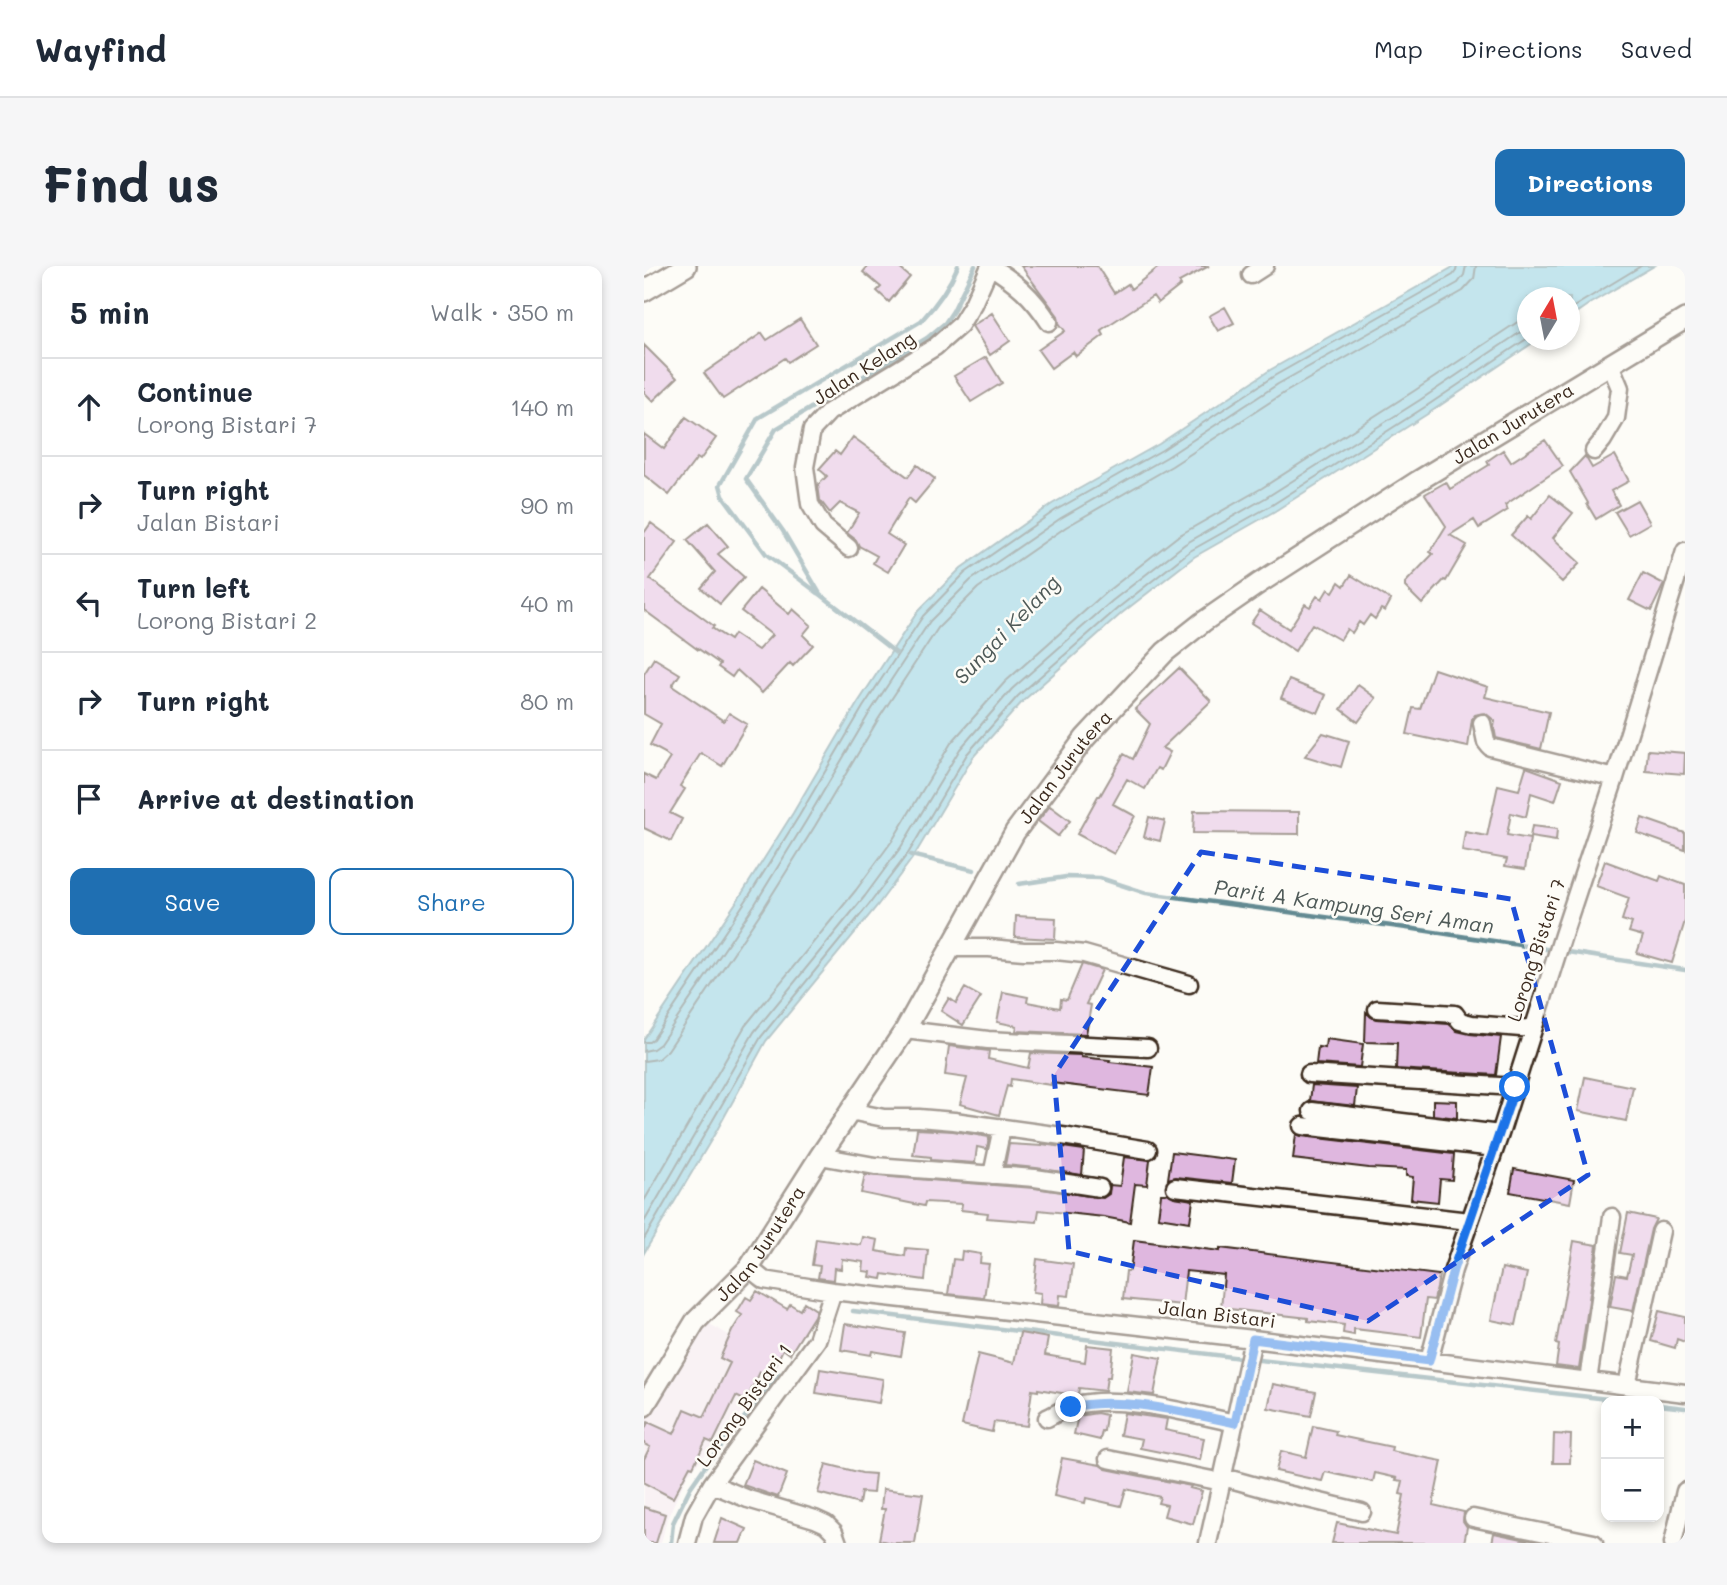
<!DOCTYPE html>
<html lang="en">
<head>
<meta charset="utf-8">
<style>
	:root { --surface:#fff; --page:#f6f6f7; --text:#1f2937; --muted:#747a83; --line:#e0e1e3; --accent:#1f6fb2 }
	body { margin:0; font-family:Mali,sans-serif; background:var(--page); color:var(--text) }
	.controls { position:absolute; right:21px; bottom:21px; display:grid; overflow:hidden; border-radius:14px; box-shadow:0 4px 10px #0003 }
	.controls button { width:63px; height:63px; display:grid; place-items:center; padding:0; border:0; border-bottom:2px solid var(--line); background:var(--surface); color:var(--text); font:35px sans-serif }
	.compass { position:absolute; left:873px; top:21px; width:63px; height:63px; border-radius:50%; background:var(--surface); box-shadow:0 4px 10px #0003; rotate:10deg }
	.stop { position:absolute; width:21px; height:21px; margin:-16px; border:5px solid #1a73e8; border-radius:50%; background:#fff }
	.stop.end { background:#1a73e8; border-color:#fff; box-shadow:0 2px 7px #0008 }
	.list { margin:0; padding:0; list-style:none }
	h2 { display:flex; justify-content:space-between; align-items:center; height:91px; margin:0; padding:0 28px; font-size:30px }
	h2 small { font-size:23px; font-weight:400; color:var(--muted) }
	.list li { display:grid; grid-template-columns:46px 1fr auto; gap:21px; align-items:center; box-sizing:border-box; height:98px; padding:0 28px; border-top:2px solid var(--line) }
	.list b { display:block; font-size:26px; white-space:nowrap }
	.list p { margin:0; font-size:23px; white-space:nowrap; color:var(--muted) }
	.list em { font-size:23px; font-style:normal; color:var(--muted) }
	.actions { display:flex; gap:14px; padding:21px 28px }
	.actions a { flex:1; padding:16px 0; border:2px solid var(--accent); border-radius:14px; text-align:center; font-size:24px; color:var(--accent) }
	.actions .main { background:var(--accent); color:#fff }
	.icon { flex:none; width:38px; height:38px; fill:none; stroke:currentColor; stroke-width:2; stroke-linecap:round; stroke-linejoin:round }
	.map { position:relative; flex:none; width:1041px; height:1277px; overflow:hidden; border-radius:14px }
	header { display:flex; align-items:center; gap:42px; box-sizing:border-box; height:98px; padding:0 35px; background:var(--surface); border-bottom:2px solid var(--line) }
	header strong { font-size:33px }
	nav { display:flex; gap:38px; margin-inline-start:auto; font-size:24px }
	.intro { display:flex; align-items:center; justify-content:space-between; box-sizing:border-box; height:168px; padding:0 42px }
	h1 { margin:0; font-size:49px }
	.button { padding:18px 32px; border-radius:14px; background:var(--accent); color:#fff; font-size:24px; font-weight:700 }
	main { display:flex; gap:42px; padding:0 42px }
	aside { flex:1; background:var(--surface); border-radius:14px; box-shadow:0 4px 10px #0003 }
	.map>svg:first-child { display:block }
	.built { fill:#f4e7f0 }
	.water { fill:#7fcadf; stroke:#648a92; stroke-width:2 }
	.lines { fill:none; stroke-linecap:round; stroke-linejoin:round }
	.shore { stroke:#566a6b; stroke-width:2 }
	.stream { stroke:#648a92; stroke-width:4.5 }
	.building { fill:#dfb7df; stroke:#3b2a1e; stroke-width:2 }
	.minor-casing { stroke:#3b2a1e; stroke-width:21 }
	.tertiary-casing { stroke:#3b2a1e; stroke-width:24 }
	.minor { stroke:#fdfcf7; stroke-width:16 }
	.tertiary { stroke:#fdfcf7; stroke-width:19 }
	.route { stroke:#1a73e8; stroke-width:9 }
	.marked { fill:none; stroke:#1d4ed8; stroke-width:5; stroke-dasharray:14 9; stroke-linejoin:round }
	.labels { text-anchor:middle; stroke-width:5; stroke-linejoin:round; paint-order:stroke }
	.street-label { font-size:19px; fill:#3b2a1e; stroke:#fdfcf7 }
	.water-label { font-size:21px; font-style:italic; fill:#4f5a58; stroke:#fdfcf7 }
</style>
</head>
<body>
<header>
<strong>Wayfind</strong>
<nav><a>Map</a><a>Directions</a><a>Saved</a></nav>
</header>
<div class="intro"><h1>Find us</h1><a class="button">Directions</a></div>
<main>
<aside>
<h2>5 min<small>Walk · 350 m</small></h2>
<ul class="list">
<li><svg class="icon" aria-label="ahead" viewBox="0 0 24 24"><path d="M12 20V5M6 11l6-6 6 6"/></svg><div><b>Continue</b><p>Lorong Bistari 7</p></div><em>140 m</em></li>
<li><svg class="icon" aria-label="right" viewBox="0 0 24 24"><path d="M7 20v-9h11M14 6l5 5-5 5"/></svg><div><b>Turn right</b><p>Jalan Bistari</p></div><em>90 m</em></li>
<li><svg class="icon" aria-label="left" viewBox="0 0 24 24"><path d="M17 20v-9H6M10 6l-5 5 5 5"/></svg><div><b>Turn left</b><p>Lorong Bistari 2</p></div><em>40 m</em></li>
<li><svg class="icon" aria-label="right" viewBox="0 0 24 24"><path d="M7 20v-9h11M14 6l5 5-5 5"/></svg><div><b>Turn right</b></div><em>80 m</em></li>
<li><svg class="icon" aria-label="arrive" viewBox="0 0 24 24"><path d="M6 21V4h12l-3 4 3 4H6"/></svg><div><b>Arrive at destination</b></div></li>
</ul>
<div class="actions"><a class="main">Save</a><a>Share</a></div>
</aside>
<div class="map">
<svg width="1041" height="1277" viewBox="0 0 1041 1277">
	<rect width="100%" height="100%" fill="#fdfcf7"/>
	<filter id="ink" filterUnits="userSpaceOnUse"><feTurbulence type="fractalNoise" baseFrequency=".0143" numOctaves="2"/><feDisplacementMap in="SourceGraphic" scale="14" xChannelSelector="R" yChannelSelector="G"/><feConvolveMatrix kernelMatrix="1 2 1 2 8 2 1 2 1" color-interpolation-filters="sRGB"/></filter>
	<g filter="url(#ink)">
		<path class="built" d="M 62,1056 L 137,1099 L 43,1210 L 23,1253 L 17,1277 L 0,1277 L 0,1155 L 45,1073 Z"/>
		<path class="water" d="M 811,0 L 1010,0 L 945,38 L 926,51 L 926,32 L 884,32 L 884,74 L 893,74 L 785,147 L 631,245 L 550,291 L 478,347 L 379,435 L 329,491 L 270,590 L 233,640 L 122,775 L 73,864 L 0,987 L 0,773 L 97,629 L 149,547 L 213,438 L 274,345 L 317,302 L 408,238 L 515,178 L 626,104 Z"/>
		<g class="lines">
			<path class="shore" d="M 926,43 L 997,0
				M 0,776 L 5,776 L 9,773 L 103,633 L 155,550 L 219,441 L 279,350 L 321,307 L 412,244 L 518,184 L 630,110 L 809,9 L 812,5 L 813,0
				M 0,785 L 9,783 L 16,778 L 111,638 L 162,555 L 226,446 L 286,355 L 327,314 L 417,252 L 523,191 L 634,118 L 814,17 L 820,9 L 822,0
				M 0,795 L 14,793 L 24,784 L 119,643 L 171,560 L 235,452 L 294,362 L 334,322 L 422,261 L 528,200 L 640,127 L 819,25 L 830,13 L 832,0
				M 0,935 L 101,760 L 212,624 L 248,575 L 307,477 L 361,416 L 461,327 L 534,270 L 618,222 L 770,125 L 884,49
				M 0,956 L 110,766 L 221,630 L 257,581 L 316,483 L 368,423 L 468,335 L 541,278 L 623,231 L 776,134 L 884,61
				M 0,973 L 117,771 L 227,636 L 265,586 L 323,488 L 374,430 L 474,342 L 546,285 L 628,239 L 781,141 L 884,72"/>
			<path class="stream" d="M 174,327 L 122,288 L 79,230 L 76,219 L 114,152 L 277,55 C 293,38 305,21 314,0
				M 252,387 L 176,328 L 139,265 L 102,213 L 132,163 L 283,72 L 301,57 L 309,45 L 331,0
				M 267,589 L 330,604
				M 375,618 L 422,611 L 456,612 L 502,627 L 770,663 L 909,684
				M 917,685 L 1041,704
				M 209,1045 L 597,1092 L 982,1135
				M 1015,1139 L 1041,1142
				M 27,1277 L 29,1257 L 46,1222 L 64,1196 L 136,1108"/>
		</g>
		<path class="building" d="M 224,0 L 253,0 L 266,11 L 245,36 L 233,25 L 237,21 L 219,6 Z
			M 377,0 L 453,0 L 470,27 L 484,18 L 487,23 L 516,0 L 565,0 L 535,16 L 537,19 L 514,37 L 509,30 L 457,64 L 460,69 L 432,90 L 429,86 L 407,102 L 394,84 L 421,65 L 415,57 L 414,50 Z
			M 581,41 L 590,57 L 574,65 L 565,50 Z
			M 348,47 L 366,75 L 346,89 L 328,60 Z
			M 156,53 L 172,78 L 144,96 L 141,92 L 79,133 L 60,107 L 118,67 L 123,74 Z
			M 0,79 L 33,112 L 9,135 L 0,126 Z
			M 342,91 L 358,117 L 327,136 L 310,110 Z
			M 42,151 L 72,172 L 56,194 L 53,192 L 25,229 L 0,209 L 0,168 L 20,183 Z
			M 209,171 L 264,211 L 273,199 L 291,213 L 271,237 L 265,232 L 243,268 L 260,279 L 244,306 L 229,297 L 233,290 L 215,280 L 212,274 L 203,267 L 215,247 L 196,237 L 186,247 L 176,234 L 174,219 L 183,210 L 175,203 L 191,185 L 196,189 Z
			M 901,174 L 919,200 L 861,239 L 864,244 L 835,262 L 830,254 L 806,269 L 823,279 L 802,315 L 800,314 L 778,338 L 761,321 L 761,317 L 789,288 L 786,286 L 802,260 L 781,228 L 802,216 L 806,223 L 845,199 L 843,195 L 859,184 L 867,196 Z
			M 971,189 L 985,215 L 967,225 L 975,239 L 952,253 L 943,238 L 944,237 L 926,206 L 941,190 L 948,202 Z
			M 906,229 L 929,247 L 909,272 L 936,297 L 918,316 L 867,269 L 884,250 L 887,253 Z
			M 993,234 L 1006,257 L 985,269 L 971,246 Z
			M 7,257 L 33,276 L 6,313 L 70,360 L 68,362 L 86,374 L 90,368 L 114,384 L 128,369 L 97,345 L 115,323 L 145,348 L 149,343 L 167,359 L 159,369 L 169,379 L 149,400 L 146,397 L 118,427 L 93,404 L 88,411 L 74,401 L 76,398 L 53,382 L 53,383 L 0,344 L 0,267 Z
			M 64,257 L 84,280 L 74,288 L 100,311 L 76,338 L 57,322 L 71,306 L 43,274 Z
			M 999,307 L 1020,318 L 1007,345 L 985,334 Z
			M 707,309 L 747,334 L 741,345 L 737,343 L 731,353 L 726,349 L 719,359 L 715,356 L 708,367 L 703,363 L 696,374 L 668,358 L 651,385 L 607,357 L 616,344 L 645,363 L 661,338 L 666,341 L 673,330 L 678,333 L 684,323 L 689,326 L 695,316 L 700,320 Z
			M 10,392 L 36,408 L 28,420 L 80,455 L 85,447 L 103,458 L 78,500 L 57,487 L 36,520 L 41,523 L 26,547 L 38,553 L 27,575 L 0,562 L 0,508 L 12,514 L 26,492 L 21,488 L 21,487 L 6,479 L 17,458 L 0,448 L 0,408 Z
			M 535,402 L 567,435 L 518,482 L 526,486 L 517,504 L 513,502 L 501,523 L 483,513 L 469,538 L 491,550 L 470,588 L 433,568 L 454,530 L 456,530 L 480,488 L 489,493 L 506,458 L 491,443 Z
			M 790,403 L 844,421 L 841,431 L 905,446 L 897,483 L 852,472 L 850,461 L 851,455 L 841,447 L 831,449 L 828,453 L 824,481 L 763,468 L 769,442 L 776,443 Z
			M 645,414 L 682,429 L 674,447 L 637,432 Z
			M 714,419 L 732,432 L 714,456 L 697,443 Z
			M 679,467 L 705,475 L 697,501 L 661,490 Z
			M 1004,484 L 1041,487 L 1040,508 L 1002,505 Z
			M 882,501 L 918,514 L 911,535 L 887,527 L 882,551 L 867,547 L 863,569 L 886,573 L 881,603 L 861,600 L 863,593 L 818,585 L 821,566 L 843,570 L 854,519 L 875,524 Z
			M 406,540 L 426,555 L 414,570 L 394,555 Z
			M 550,545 L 655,546 L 655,568 L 549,567 Z
			M 505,551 L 521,555 L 516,575 L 500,571 Z
			M 998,552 L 1041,567 L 1041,584 L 993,567 Z
			M 888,560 L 913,563 L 912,575 L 886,571 Z
			M 961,595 L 1015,615 L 1017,610 L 1041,619 L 1041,655 L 1028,697 L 993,687 L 999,670 L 985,666 L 988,657 L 978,654 L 985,632 L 952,620 Z
			M 372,650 L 412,652 L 411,673 L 371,671 Z
			M 438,698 L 458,704 L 442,738 L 447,739 L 442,768 L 372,765 L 373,760 L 353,756 L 359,726 L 384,731 L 383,736 L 416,742 L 417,733 L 423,734 Z
			M 321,722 L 337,731 L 319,759 L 297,745 L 305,732 L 312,737 Z
			M 722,746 L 727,751 L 732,753 L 805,758 L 813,765 L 826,768 L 857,771 L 852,809 L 752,803 L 753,777 L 721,776 Z
			M 682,773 L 719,778 L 716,801 L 672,798 L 674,781 L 681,782 Z
			M 305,780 L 345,785 L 344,793 L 384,802 L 387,787 L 437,789 L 437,791 L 466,794 L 465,796 L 509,801 L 505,829 L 407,817 L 407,819 L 367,813 L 366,821 L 363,820 L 355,849 L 316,838 L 323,812 L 301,809 Z
			M 941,811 L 989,821 L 982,855 L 934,845 Z
			M 668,819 L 713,822 L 711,840 L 666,835 Z
			M 789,834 L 813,835 L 813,852 L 789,849 Z
			M 273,863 L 309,865 L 345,871 L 343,883 L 333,881 L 331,897 L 287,894 L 287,891 L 269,889 Z
			M 652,868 L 657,870 L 810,888 L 808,914 L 796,913 L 794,936 L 767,933 L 769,911 L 762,910 L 762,904 L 725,902 L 649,893 Z
			M 365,878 L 398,880 L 398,878 L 440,884 L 438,909 L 392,902 L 361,899 Z
			M 528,886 L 591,894 L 588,917 L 532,911 L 524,913 Z
			M 480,891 L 506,894 L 503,919 L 491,918 L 486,956 L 460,951 L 395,944 L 393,956 L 343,952 L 344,947 L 317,944 L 318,938 L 281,936 L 280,940 L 217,927 L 221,909 L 390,922 L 459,932 L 465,928 L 466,919 L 476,920 Z
			M 870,903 L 930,914 L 926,937 L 866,926 Z
			M 523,927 L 530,931 L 549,934 L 546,956 L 514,951 L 517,928 L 522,928 Z
			M 984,947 L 1012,953 L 1007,963 L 989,1045 L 966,1041 L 972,1008 L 983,1010 L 988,989 L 976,987 Z
			M 219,971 L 234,974 L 232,985 L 261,990 L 262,982 L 284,984 L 281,1014 L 239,1008 L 238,1013 L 226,1011 L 227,1006 L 219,1005 L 220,996 L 198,993 L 197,1003 L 190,1002 L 189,1014 L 174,1012 L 176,1000 L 168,999 L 172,973 L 217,979 Z
			M 490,974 L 576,985 L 576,982 L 795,1009 L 793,1022 L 790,1034 L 782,1033 L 777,1071 L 710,1063 L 710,1069 L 699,1067 L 700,1059 L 664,1055 L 664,1052 L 577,1042 L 580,1009 L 542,1005 L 538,1039 L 479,1033 L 482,1005 L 486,1005 Z
			M 930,975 L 953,979 L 935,1103 L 912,1100 L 915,1079 L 912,1078 Z
			M 318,985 L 337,988 L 336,997 L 345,998 L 340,1032 L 304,1028 L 309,993 L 317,994 Z
			M 393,993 L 429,998 L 425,1030 L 416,1029 L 415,1040 L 396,1038 L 397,1027 L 389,1026 Z
			M 858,1002 L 883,1007 L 872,1059 L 847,1054 Z
			M 113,1025 L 143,1043 L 146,1038 L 156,1044 L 160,1036 L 172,1044 L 170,1050 L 146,1088 L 139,1083 L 126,1111 L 116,1106 L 102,1135 L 92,1130 L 69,1177 L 62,1174 L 49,1201 L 46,1200 L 29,1232 L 27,1231 L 0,1217 L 0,1193 L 6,1181 L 0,1178 L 0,1165 L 4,1156 L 30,1168 L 41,1143 L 60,1151 L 86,1097 L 76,1092 L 88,1065 L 98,1049 L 93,1046 L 102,1031 L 107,1034 Z
			M 1015,1045 L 1041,1051 L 1041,1076 L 1033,1073 L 1031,1082 L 1007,1075 Z
			M 201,1058 L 261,1067 L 257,1090 L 228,1085 L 227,1089 L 197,1084 Z
			M 376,1067 L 404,1072 L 401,1089 L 441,1096 L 443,1079 L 469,1082 L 466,1111 L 463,1111 L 461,1125 L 435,1122 L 434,1128 L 429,1129 L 394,1123 L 394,1125 L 388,1124 L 383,1160 L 350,1156 L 348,1166 L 318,1159 L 334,1088 L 370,1097 Z
			M 490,1087 L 517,1092 L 510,1129 L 483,1126 Z
			M 176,1103 L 239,1113 L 235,1137 L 172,1127 Z
			M 629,1118 L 672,1126 L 667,1150 L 624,1142 Z
			M 453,1147 L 462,1149 L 460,1165 L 458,1165 L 456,1174 L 430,1168 L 434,1150 Z
			M 480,1147 L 523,1153 L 521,1164 L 560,1172 L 556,1194 L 496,1182 L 498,1173 L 476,1169 Z
			M 669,1160 L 692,1165 L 691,1169 L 748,1181 L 747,1185 L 798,1195 L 789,1239 L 820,1246 L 819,1255 L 823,1261 L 820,1277 L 688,1277 L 693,1257 L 752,1269 L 760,1229 L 756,1228 L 759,1215 L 752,1214 L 753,1212 L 731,1207 L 729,1216 L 681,1206 L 678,1215 L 632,1205 L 637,1185 L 662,1191 Z
			M 910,1168 L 927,1169 L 926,1197 L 909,1197 Z
			M 418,1192 L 456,1199 L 462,1203 L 547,1220 L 546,1222 L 558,1225 L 549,1258 L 520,1250 L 523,1239 L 514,1237 L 516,1231 L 482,1223 L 477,1240 L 442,1232 L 441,1237 L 410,1230 Z
			M 109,1194 L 143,1208 L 134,1231 L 99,1219 Z
			M 182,1198 L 218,1207 L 231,1208 L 229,1227 L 217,1226 L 215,1238 L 174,1227 Z
			M 239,1223 L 279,1228 L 271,1277 L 247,1277 L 235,1274 L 241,1243 L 237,1243 Z
			M 0,1241 L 21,1248 L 12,1277 L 0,1277 Z
			M 78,1252 L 103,1263 L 97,1277 L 70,1277 Z
			M 850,1267 L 883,1274 L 883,1277 L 848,1277 Z"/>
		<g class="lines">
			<defs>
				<path id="minor" d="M 346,0 C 372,16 388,30 405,56
					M 607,9 L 621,0
					M 950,185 L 959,174 L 972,152 L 976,122 L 966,98
					M 205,282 L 179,260 L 166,238 L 161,201 L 168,164 L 185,146 L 291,81 L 316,59 L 329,38 L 346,0
					M 838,457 L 842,476 L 846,481 L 971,512
					M 307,682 L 345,682 L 380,685 L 412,685 L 440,688 L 545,718
					M 733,743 L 811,748 L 816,755 L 828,758 L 889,763
					M 261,764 L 344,774 L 504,782
					M 665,808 L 871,821
					M 206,845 L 240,852 L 275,852 L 310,855 L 425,871 L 504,884
					M 668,845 L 856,868
					M 658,860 L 851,882
					M 176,890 L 231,900 L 391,912 L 456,922
					M 348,909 L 358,862
					M 531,921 L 825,955
					M 105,1002 L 120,1014 L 189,1025 L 609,1073 L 1041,1127
					M 785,1095 L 809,1004 L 856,868 L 919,669 L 971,512 L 1041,285
					M 944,1115 L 968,951
					M 983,1119 L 1017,965
					M 403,1152 C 411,1148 419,1143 428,1140 C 475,1127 543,1147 591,1157
					M 464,1193 L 578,1216
					M 579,1211 L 630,1225 L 718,1246
					M 68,1218 L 104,1233 L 171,1253 L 182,1258 L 190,1266 L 194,1277
					M 829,1252 L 950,1277
					M 43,1277 L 50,1250 L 68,1218 L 173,1074 L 189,1025
					M 564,1277 L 609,1073
					M 1029,1277 L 1041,1225"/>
				<g id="tertiary">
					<path d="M 0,25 L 42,0"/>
					<path id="s1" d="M 0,1140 L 51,1056 L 105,1002 L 176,890 L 261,764 L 371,566 L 441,472 L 521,386 L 559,356 L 614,318 L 774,215 L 1041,53"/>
				</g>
			</defs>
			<use href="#minor" class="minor-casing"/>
			<use href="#tertiary" class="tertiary-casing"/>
			<use href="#minor" class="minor"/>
			<use href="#tertiary" class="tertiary"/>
		</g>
	</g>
	<g class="lines" filter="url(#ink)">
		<path class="route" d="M 427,1141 C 482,1130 536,1146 591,1157 L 609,1073 L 785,1095 L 809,1004 L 871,821"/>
	</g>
	<path d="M0 0H1041V1277H0ZM 557,586 L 867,633 L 944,909 L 724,1055 L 425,985 L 410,809 Z" fill="#fdfcf7" fill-opacity=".55" fill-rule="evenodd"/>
	<path class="marked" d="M 557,586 L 867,633 L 944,909 L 724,1055 L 425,985 L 410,809 Z"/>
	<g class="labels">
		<g class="street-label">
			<text transform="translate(220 102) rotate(-33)" y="7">Jalan Kelang</text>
			<text dy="7" stroke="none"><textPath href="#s1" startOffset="1337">Jalan Jurutera</textPath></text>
			<text dy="7" stroke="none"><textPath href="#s1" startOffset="768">Jalan Jurutera</textPath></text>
			<text transform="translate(892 684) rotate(-72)" y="7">Lorong Bistari 7</text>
			<text dy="7" stroke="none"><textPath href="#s1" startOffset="201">Jalan Jurutera</textPath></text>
			<text transform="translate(573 1048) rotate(7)" y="7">Jalan Bistari</text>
			<text transform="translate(100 1139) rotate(-54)" y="7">Lorong Bistari 1</text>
		</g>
		<g class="water-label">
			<text transform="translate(363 364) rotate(-46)" y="7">Sungai Kelang</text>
			<text transform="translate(710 641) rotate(8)" y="7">Parit A Kampung Seri Aman</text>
		</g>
	</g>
</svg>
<div class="controls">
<button>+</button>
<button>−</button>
</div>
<svg class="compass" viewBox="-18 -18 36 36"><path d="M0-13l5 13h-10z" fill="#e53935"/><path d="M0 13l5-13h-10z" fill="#747a83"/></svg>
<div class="stop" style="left:871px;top:821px"></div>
<div class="stop end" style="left:427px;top:1141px"></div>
</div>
</main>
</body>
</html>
